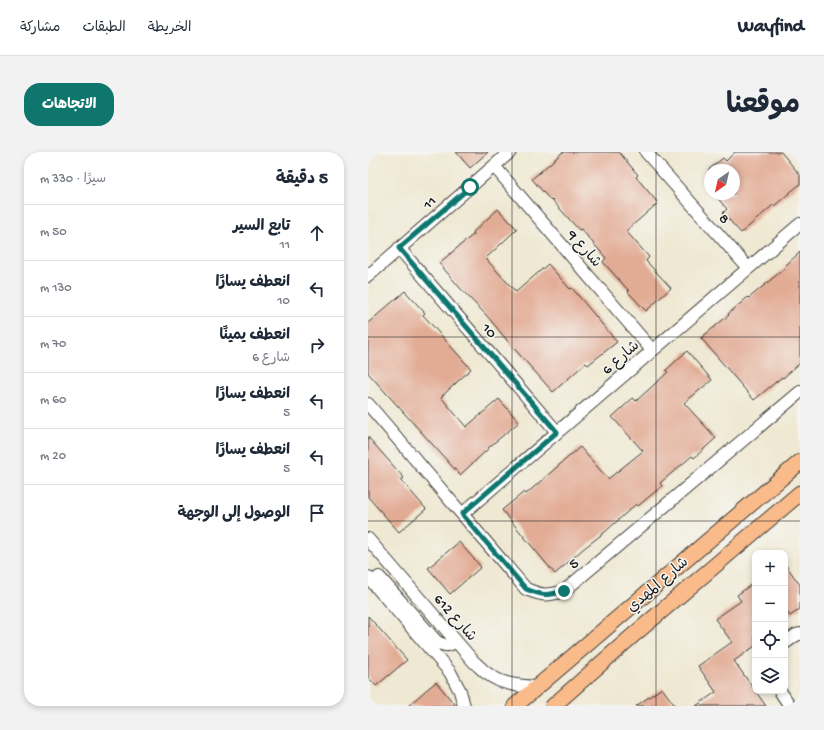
<!DOCTYPE html>
<html lang="ar">
<head>
<meta charset="utf-8">
<style>
	:root { --surface:#fff; --page:#f2f2f3; --text:#1f2937; --muted:#747a83; --line:#e0e1e3; --accent:#0f766e }
	body { margin:0; font-family:"Gochi Hand","Playpen Sans Arabic",sans-serif; background:var(--page); color:var(--text); direction:rtl }
	.controls { position:absolute; right:12px; bottom:12px; display:grid; overflow:hidden; border-radius:8px; box-shadow:0 2px 6px #0003 }
	.controls button { width:36px; height:36px; display:grid; place-items:center; padding:0; border:0; border-bottom:1px solid var(--line); background:var(--surface); color:var(--text); font:20px sans-serif }
	.compass { position:absolute; left:336px; top:12px; width:36px; height:36px; border-radius:50%; background:var(--surface); box-shadow:0 2px 6px #0003; rotate:214deg }
	.stop { position:absolute; width:12px; height:12px; margin:-9px; border:3px solid #0f766e; border-radius:50%; background:#fff }
	.stop.end { background:#0f766e; border-color:#fff; box-shadow:0 1px 4px #0008 }
	.list { margin:0; padding:0; list-style:none }
	h2 { display:flex; justify-content:space-between; align-items:center; height:52px; margin:0; padding:0 16px; font-size:17px }
	h2 small { font-size:13px; font-weight:400; color:var(--muted) }
	.list li { display:grid; grid-template-columns:26px 1fr auto; gap:12px; align-items:center; box-sizing:border-box; height:56px; padding:0 16px; border-top:1px solid var(--line) }
	.list b { display:block; font-size:15px; white-space:nowrap }
	.list p { margin:0; font-size:13px; white-space:nowrap; color:var(--muted) }
	.list em { font-size:13px; font-style:normal; color:var(--muted) }
	.icon { flex:none; width:22px; height:22px; fill:none; stroke:currentColor; stroke-width:2; stroke-linecap:round; stroke-linejoin:round }
	.map { position:relative; flex:none; width:432px; height:554px; overflow:hidden; direction:ltr; border-radius:16px }
	header { display:flex; align-items:center; gap:24px; box-sizing:border-box; height:56px; padding:0 20px; background:var(--surface); border-bottom:1px solid var(--line) }
	header strong { font-size:19px }
	nav { display:flex; gap:22px; margin-inline-start:auto; font-size:14px }
	.intro { display:flex; align-items:center; justify-content:space-between; box-sizing:border-box; height:96px; padding:0 24px }
	h1 { margin:0; font-size:28px }
	.button { padding:10px 18px; border-radius:16px; background:var(--accent); color:#fff; font-size:14px; font-weight:700 }
	main { display:flex; gap:24px; padding:0 24px }
	aside { flex:1; background:var(--surface); border-radius:16px; box-shadow:0 2px 6px #0003 }
	.map>svg:first-child { display:block }
	.building { fill:#e2ab94 }
	.lines { fill:none; stroke-linecap:round; stroke-linejoin:round }
	.minor-casing { stroke:#3c3b37; stroke-width:14 }
	.major-casing { stroke:#3c3b37; stroke-width:17 }
	.minor { stroke:#fff; stroke-width:12 }
	.major { stroke:#fabb8b; stroke-width:15 }
	.route { stroke:#0f766e; stroke-width:5 }
	.grid { fill:none; stroke:#1c1c1c; stroke-width:1; stroke-opacity:0.55 }
	.labels { text-anchor:middle; stroke-width:3; stroke-linejoin:round; paint-order:stroke }
	.street-label { font-size:15px; fill:#1c1c1c; stroke:#f6f6f2 }
</style>
</head>
<body>
<header>
<strong>Wayfind</strong>
<nav><a>الخريطة</a><a>الطبقات</a><a>مشاركة</a></nav>
</header>
<div class="intro"><h1>موقعنا</h1><a class="button">الاتجاهات</a></div>
<main>
<div class="map">
<svg width="432" height="554" viewBox="0 0 432 554">
	<rect width="100%" height="100%" fill="#f6f6f2"/>
	<filter id="ink" filterUnits="userSpaceOnUse"><feTurbulence type="fractalNoise" baseFrequency=".025" numOctaves="2"/><feDisplacementMap in="SourceGraphic" scale="8" xChannelSelector="R" yChannelSelector="G"/><feConvolveMatrix kernelMatrix="1 2 1 2 8 2 1 2 1" color-interpolation-filters="sRGB"/></filter>
	<filter id="wash" filterUnits="userSpaceOnUse"><feTurbulence type="fractalNoise" baseFrequency=".012" numOctaves="4" result="noise"/><feDisplacementMap in="SourceGraphic" scale="16" xChannelSelector="R" yChannelSelector="G"/><feGaussianBlur stdDeviation="0.9" result="paint"/><feColorMatrix in="noise" values="0 0 0 0 0 0 0 0 0 0 0 0 0 0 0 0 0 1.4 0 .05"/><feComposite in="paint" operator="in"/></filter>
	<g filter="url(#wash)">
		<rect width="100%" height="100%" fill="#efe8d2"/>
		<g id="blocks">
			<path class="building" d="M 88,0 L 120,0 L 102,16 Z
				M 195,0 L 251,0 L 270,23 L 268,25 L 290,51 L 258,79 L 281,105 L 278,109 L 303,136 L 278,159 L 260,140 L 261,139 L 235,110 L 238,106 L 213,77 L 211,78 L 184,48 L 183,49 L 164,27 Z
				M 367,0 L 413,0 L 432,23 L 432,32 L 406,54 L 405,53 L 373,81 L 355,61 L 359,57 L 346,42 L 366,42 L 366,18 L 340,18 L 355,6 L 358,9 Z
				M 130,57 L 149,77 L 118,106 L 119,107 L 119,108 L 148,140 L 180,112 L 202,137 L 204,136 L 249,190 L 220,213 L 218,211 L 185,240 L 143,193 L 119,164 L 92,136 L 71,111 L 106,82 L 105,80 Z
				M 432,100 L 432,211 L 415,226 L 414,225 L 386,248 L 333,186 L 361,163 L 360,162 L 380,145 L 381,146 L 417,116 L 416,115 Z
				M 37,139 L 57,161 L 55,163 L 103,217 L 73,245 L 98,275 L 131,247 L 151,270 L 120,296 L 120,297 L 92,323 L 0,221 L 0,171 Z
				M 319,199 L 344,228 L 316,251 L 348,286 L 326,306 L 324,304 L 292,331 L 294,334 L 270,354 L 268,352 L 237,380 L 215,397 L 187,422 L 162,392 L 134,358 L 156,340 L 158,342 L 212,295 L 240,327 L 275,299 L 244,265 L 265,246 L 268,249 L 300,220 L 298,218 Z
				M 0,285 L 36,326 L 33,328 L 58,357 L 31,380 L 0,345 Z
				M 91,390 L 113,415 L 82,442 L 60,416 Z
				M 417,412 L 432,433 L 432,457 L 422,464 L 417,457 Z
				M 387,430 L 387,494 L 366,509 L 398,554 L 328,554 L 348,540 L 330,514 L 364,490 L 347,467 L 373,449 L 369,443 Z
				M 0,464 L 39,508 L 8,534 L 0,525 Z
				M 68,530 L 88,554 L 40,554 L 57,539 Z
				M 294,536 L 307,554 L 268,554 Z"/>
		</g>
	</g>
	<g filter="url(#ink)">
		<use href="#blocks" fill-opacity="0" stroke="#3c3b37" stroke-width="1"/>
		<g class="lines">
			<defs>
				<path id="minor" d="M 278,0 L 380,116
					M 126,14 L 284,198
					M 31,96 L 189,280
					M 0,124 L 142,0
					M 0,252 L 158,437 C 175,444 179,444 196,439 L 432,240
					M 94,362 L 432,72
					M 0,387 L 106,510 C 111,514 115,519 120,522 C 134,533 153,534 169,535
					M 0,425 L 82,520 L 92,539 L 96,554
					M 11,425 L 68,489 C 76,494 80,495 88,489
					M 417,491 L 428,483 L 432,482
					M 412,539 L 422,554"/>
				<path id="major" d="M 147,554 L 432,310
					M 185,554 L 262,486 L 432,341"/>
			</defs>
			<use href="#minor" class="minor-casing"/>
			<use href="#major" class="major-casing"/>
			<use href="#minor" class="minor"/>
			<use href="#major" class="major"/>
		</g>
	</g>
	<g class="lines" filter="url(#ink)">
		<path class="route" d="M 102,35 L 31,96 L 189,280 L 94,362 L 158,437 C 175,444 179,444 196,439"/>
	</g>
	<path class="grid" d="M 144,0 L 144,554M 288,0 L 288,554M 0,185 L 432,185M 0,369 L 432,369"/>
	<g class="labels">
		<g class="street-label">
			<text transform="translate(61 50) rotate(-41)" y="5">11</text>
			<text transform="translate(357 66) rotate(49)" y="5">8</text>
			<text transform="translate(217 96) rotate(49)" y="5">شارع 9</text>
			<text transform="translate(122 178) rotate(49)" y="5">10</text>
			<text transform="translate(252 205) rotate(-41)" y="5">شارع 6</text>
			<text transform="translate(205 411) rotate(-40)" y="5">5</text>
			<text transform="translate(289 432) rotate(-41)" y="5">شارع المهدي</text>
			<text transform="translate(88 465) rotate(49)" y="5">شارع 612</text>
		</g>
	</g>
</svg>
<div class="controls">
<button>+</button>
<button>−</button>
<button><svg class="icon" aria-label="locate" viewBox="0 0 24 24"><circle cx="12" cy="12" r="6"/><path d="M12 2v4M12 18v4M2 12h4M18 12h4"/></svg></button>
<button><svg class="icon" aria-label="layers" viewBox="0 0 24 24"><path d="M12 4l9 5-9 5-9-5zM3 14l9 5 9-5"/></svg></button>
</div>
<svg class="compass" viewBox="-18 -18 36 36"><path d="M0-13l5 13h-10z" fill="#e53935"/><path d="M0 13l5-13h-10z" fill="#747a83"/></svg>
<div class="stop" style="left:102px;top:35px"></div>
<div class="stop end" style="left:196px;top:439px"></div>
</div>
<aside>
<h2>5 دقيقة<small>سيرًا · 330 m</small></h2>
<ul class="list">
<li><svg class="icon" aria-label="ahead" viewBox="0 0 24 24"><path d="M12 20V5M6 11l6-6 6 6"/></svg><div><b>تابع السير</b><p>11</p></div><em>50 m</em></li>
<li><svg class="icon" aria-label="left" viewBox="0 0 24 24"><path d="M17 20v-9H6M10 6l-5 5 5 5"/></svg><div><b>انعطف يسارًا</b><p>10</p></div><em>130 m</em></li>
<li><svg class="icon" aria-label="right" viewBox="0 0 24 24"><path d="M7 20v-9h11M14 6l5 5-5 5"/></svg><div><b>انعطف يمينًا</b><p>شارع 6</p></div><em>70 m</em></li>
<li><svg class="icon" aria-label="left" viewBox="0 0 24 24"><path d="M17 20v-9H6M10 6l-5 5 5 5"/></svg><div><b>انعطف يسارًا</b><p>5</p></div><em>60 m</em></li>
<li><svg class="icon" aria-label="left" viewBox="0 0 24 24"><path d="M17 20v-9H6M10 6l-5 5 5 5"/></svg><div><b>انعطف يسارًا</b><p>5</p></div><em>20 m</em></li>
<li><svg class="icon" aria-label="arrive" viewBox="0 0 24 24"><path d="M6 21V4h12l-3 4 3 4H6"/></svg><div><b>الوصول إلى الوجهة</b></div></li>
</ul>
</aside>
</main>
</body>
</html>
